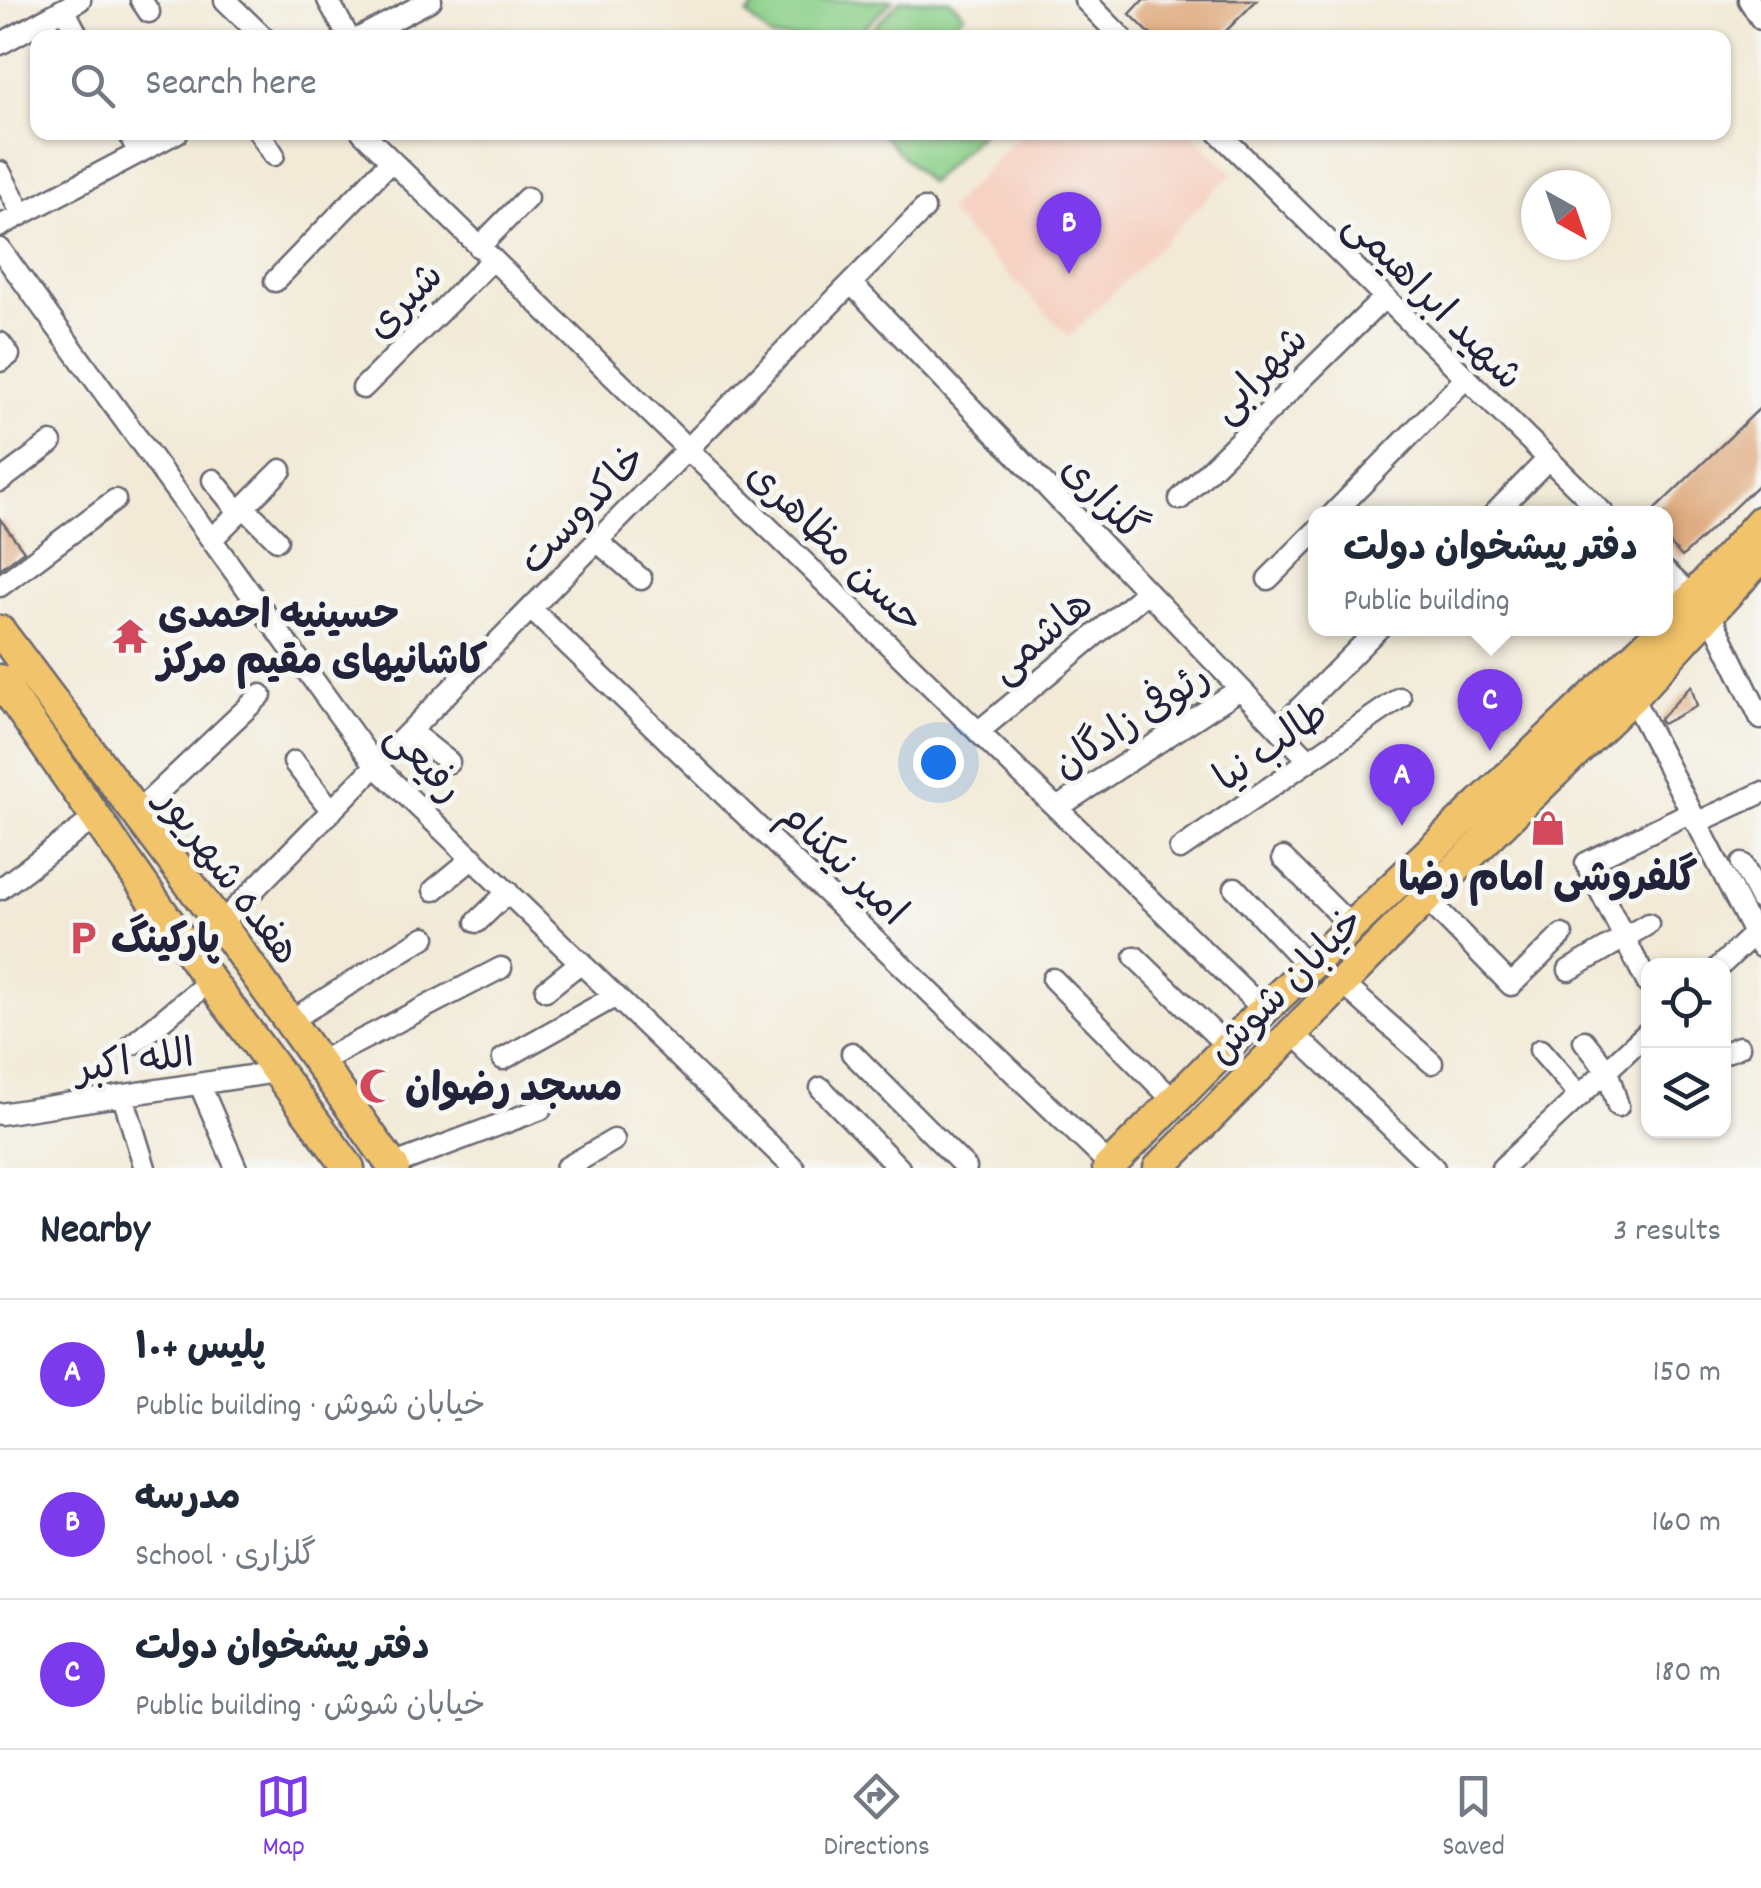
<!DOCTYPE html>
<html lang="en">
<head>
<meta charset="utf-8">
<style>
	:root { --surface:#fff; --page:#f2f2f3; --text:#1f2937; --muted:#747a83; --line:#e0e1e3; --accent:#7c3aed }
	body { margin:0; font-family:Dekko,"Playpen Sans Arabic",sans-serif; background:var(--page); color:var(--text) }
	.controls { position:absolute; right:30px; bottom:30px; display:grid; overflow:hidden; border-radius:20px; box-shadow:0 2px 8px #0004 }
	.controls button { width:90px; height:90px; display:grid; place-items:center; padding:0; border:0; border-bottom:2px solid var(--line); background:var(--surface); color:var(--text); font:50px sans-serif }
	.compass { position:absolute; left:1521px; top:170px; width:90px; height:90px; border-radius:50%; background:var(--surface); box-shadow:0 2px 8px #0004; rotate:140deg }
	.you { position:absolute; left:938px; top:762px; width:35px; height:35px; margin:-25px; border:8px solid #fff; border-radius:50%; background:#1a73e8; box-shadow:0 0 0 15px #1a73e833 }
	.badge { display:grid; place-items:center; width:65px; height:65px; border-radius:50%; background:var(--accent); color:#fff; font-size:32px; font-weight:700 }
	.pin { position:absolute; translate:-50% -82px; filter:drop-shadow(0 2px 5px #0008) }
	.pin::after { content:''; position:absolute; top:52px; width:35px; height:30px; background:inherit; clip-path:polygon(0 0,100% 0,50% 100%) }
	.popup { position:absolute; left:1308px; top:506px; width:365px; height:130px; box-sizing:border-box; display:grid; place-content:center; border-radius:20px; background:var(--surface); filter:drop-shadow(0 2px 8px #0005); font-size:32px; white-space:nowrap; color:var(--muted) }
	.popup b { font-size:38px; color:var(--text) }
	.popup::after { content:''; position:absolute; left:50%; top:100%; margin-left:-20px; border:20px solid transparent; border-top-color:var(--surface) }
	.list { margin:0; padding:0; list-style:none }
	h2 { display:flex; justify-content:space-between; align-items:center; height:130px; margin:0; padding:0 40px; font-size:42px }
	h2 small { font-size:32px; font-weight:400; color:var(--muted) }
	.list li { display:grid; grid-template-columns:65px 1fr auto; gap:30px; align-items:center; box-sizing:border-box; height:150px; padding:0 40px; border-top:2px solid var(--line) }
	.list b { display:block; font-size:38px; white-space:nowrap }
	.list p { margin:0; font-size:32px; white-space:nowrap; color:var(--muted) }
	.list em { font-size:32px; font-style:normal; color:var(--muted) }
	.icon { flex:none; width:55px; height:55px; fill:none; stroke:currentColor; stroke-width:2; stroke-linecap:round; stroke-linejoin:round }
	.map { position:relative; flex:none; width:1761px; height:1168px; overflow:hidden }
	.search { position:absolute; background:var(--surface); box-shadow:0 2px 8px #0004; left:30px; right:30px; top:30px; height:110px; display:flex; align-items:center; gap:25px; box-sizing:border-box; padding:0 35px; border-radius:20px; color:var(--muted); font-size:38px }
	.sheet { height:580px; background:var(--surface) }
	nav { display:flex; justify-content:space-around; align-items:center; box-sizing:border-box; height:140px; border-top:2px solid var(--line); background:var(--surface); font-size:28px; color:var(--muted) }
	nav a { display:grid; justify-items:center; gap:5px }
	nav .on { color:var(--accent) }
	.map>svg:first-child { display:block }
	.built { fill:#f6d2c3 }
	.green { fill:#8cd08a; stroke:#577962; stroke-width:2.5 }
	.building { fill:#e0ad83 }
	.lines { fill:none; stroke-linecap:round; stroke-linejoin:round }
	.minor-casing { stroke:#6b6872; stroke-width:25 }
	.primary-casing { stroke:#6b6872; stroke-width:35 }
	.minor { stroke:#fff; stroke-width:20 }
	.primary { stroke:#f1c36a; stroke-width:30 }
	.labels { text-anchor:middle; stroke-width:10; stroke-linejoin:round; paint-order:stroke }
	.street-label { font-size:40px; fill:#22223b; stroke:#f6f6f2 }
	.poi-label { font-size:40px; font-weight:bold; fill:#22223b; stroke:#f6f6f2; text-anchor:start }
</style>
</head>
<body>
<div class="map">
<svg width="1761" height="1168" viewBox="0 0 1761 1168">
	<rect width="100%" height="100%" fill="#f6f6f2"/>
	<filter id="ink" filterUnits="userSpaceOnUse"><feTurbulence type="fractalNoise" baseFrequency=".01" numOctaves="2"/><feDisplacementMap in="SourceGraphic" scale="20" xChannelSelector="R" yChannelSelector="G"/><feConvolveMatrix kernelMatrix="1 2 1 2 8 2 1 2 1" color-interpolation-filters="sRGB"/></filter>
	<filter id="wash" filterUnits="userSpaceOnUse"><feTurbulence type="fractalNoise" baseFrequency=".0048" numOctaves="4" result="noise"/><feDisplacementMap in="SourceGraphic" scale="40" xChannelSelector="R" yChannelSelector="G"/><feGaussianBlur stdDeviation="2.25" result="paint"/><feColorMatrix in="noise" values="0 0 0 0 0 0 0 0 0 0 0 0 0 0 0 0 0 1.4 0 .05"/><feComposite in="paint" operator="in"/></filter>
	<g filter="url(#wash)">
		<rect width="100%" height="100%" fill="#f2ead7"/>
		<path class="built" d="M 1021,133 L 1192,133 L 1232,173 L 1069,337 L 946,211 Z"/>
		<path class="green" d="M 762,0 L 893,0 L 855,37 L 772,38 L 747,15 Z
			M 901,0 L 950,0 L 964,14 L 942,37 L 864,37 Z
			M 880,133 L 981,133 L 929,183 Z"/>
		<g id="blocks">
			<path class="building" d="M 1143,0 L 1257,0 L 1220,37 L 1215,38 L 1154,38 L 1130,14 Z
				M 1761,407 L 1761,482 L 1682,557 L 1665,538 L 1665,514 L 1650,514 Z
				M 0,519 L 24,551 L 0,569 Z
				M 1691,686 L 1697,706 L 1662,724 L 1659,720 Z"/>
		</g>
	</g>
	<g filter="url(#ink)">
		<use href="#blocks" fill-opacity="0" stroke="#6b6872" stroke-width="2.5"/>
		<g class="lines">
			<defs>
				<path id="minor" d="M 141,0 L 149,12
					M 225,0 L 264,38
					M 328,0 L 349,38
					M 1085,0 L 1122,38
					M 1749,0 L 1761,19
					M 64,9 L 79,38
					M 359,38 L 431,0
					M 0,44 L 80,0
					M 128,132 L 139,153
					M 259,132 L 274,155
					M 362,132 L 1264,1010
					M 1218,132 L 1604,514
					M 0,172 L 22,214
					M 0,226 L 178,132
					M 479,247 L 527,198
					M 0,249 L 376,766 L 794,1168
					M 275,281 L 391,161
					M 851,283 L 1308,759
					M 0,343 L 9,355 L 0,361
					M 363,388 L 492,260
					M 213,480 L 239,512
					M 0,481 L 51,443
					M 1180,499 L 1384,298
					M 244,507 L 277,540
					M 1333,514 L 1466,378
					M 1494,514 L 1547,460
					M 213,538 L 281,470
					M 597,541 L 641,579
					M 1665,571 L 1693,597
					M 1268,579 L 1315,532
					M 0,586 L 115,500
					M 531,609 L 1110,1165
					M 1710,614 L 1761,719
					M 1632,697 L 1761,947
					M 1279,729 L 1379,628
					M 410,731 L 449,762
					M 978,732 L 1147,592
					M 294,762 L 332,811
					M 1057,808 L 1240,689
					M 135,814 L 261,695
					M 1696,823 L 1761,793
					M 1180,849 L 1400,698
					M 1283,858 L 1352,927
					M 1742,864 L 1761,900
					M 1235,888 L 1309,967
					M 0,889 L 95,818
					M 434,890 L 473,858
					M 1426,898 L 1511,985 L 1562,935
					M 477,922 L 508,892
					M 220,924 L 924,209
					M 1135,957 L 1227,1046
					M 1720,966 L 1761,927
					M 1569,970 L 1648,924
					M 1053,979 L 1172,1099
					M 1341,982 L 1432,1063
					M 1648,984 L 1586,863 L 1691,812
					M 546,990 L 581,962
					M 288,1022 L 425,937
					M 1292,1032 L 1434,1168
					M 1584,1041 L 1607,1070 L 1618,1106
					M 133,1044 L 210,981
					M 1540,1050 L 1580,1096
					M 852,1053 L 966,1168
					M 1724,1053 L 1739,1047
					M 503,1059 L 616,996
					M 317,1063 L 501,968
					M 200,1085 L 236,1168
					M 821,1088 L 899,1168
					M 123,1096 L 145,1168
					M 0,1114 L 276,1072
					M 392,1165 L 541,1109
					M 566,1168 L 614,1140
					M 1502,1168 L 1648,1032"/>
				<path id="primary" d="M 1665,628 L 1761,521
					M 0,631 L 220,924 L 394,1168
					M 0,680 L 210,981 L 349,1168
					M 1108,1168 L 1264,1010 L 1664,628
					M 1159,1168 L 1426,898 L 1632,697 L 1761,557"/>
			</defs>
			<use href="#minor" class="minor-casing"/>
			<use href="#primary" class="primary-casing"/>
			<use href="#minor" class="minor"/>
			<use href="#primary" class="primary"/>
		</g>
	</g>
	<defs>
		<symbol id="temple-bare" viewBox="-9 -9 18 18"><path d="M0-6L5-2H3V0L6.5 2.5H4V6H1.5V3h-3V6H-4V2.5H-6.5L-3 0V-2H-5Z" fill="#d1495b" stroke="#f6f6f2" stroke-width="2.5" paint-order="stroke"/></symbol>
		<symbol id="shop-bare" viewBox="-9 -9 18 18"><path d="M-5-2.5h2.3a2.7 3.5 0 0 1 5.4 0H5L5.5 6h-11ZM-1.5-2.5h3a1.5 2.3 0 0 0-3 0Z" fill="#d1495b" stroke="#f6f6f2" stroke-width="2.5" paint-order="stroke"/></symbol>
		<symbol id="parking-bare" viewBox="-9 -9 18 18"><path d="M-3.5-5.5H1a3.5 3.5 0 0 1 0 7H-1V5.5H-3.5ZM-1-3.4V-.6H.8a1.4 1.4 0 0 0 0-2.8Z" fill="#d1495b" stroke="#f6f6f2" stroke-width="2.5" paint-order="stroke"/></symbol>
		<symbol id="mosque-bare" viewBox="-9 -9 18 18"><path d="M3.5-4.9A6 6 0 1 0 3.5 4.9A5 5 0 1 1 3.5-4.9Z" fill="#d1495b" stroke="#f6f6f2" stroke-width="2.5" paint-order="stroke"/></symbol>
	</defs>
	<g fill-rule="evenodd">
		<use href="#temple-bare" x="105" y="611" width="50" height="50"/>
		<use href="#shop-bare" x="1523" y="803" width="50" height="50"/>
		<use href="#parking-bare" x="58" y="913" width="50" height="50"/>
		<use href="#mosque-bare" x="352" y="1061" width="50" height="50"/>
	</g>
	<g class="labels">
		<g class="street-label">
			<text transform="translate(403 299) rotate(-45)" y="14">شیری</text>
			<text transform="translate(1435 299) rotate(45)" y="14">شهید ابراهیمی</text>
			<text transform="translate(1258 373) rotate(-45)" y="14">شهرابی</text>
			<text transform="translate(1105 497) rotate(46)" y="14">گلزاری</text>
			<text transform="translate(581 508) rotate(-46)" y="14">خاکدوست</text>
			<text transform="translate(837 546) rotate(44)" y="14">حسن مظاهری</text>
			<text transform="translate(1040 635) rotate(-40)" y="14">هاشمی</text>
			<text transform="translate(1130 719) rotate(-33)" y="14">رئوفی زادگان</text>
			<text transform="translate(1270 744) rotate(-35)" y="14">طالب نیا</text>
			<text transform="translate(426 761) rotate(47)" y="14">رفیعی</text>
			<text transform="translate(845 862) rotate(44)" y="14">امیر نیکنام</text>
			<text transform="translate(230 875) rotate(53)" y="14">هفده شهریور</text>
			<text transform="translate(1284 984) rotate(-45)" y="14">خیابان شوش</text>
			<text transform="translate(134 1059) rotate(-8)" y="14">الله اکبر</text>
		</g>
		<g class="poi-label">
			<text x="158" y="627">حسینیه احمدی<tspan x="158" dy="46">کاشانیهای مقیم مرکز</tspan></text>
			<text x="1548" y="890" text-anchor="middle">گلفروشی امام رضا</text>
			<text x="111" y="952">پارکینگ</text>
			<text x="405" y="1100">مسجد رضوان</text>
		</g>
	</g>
</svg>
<div class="controls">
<button><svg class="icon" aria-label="locate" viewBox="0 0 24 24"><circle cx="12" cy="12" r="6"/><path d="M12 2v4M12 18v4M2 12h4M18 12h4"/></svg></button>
<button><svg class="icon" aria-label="layers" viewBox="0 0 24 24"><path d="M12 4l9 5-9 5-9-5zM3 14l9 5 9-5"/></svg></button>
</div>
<svg class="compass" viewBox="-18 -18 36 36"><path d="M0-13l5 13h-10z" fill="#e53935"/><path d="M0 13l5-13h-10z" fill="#747a83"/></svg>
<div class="you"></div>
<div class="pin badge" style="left:1402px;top:826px">A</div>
<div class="pin badge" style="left:1069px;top:274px">B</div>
<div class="pin badge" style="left:1490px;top:751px">C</div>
<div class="popup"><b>دفتر پیشخوان دولت</b>Public building</div>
<div class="search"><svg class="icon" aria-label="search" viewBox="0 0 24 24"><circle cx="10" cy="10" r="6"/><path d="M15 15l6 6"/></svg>Search here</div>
</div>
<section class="sheet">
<h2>Nearby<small>3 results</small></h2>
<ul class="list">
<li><span class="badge">A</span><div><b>پلیس +۱۰</b><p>Public building · خیابان شوش</p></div><em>150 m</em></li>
<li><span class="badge">B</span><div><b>مدرسه</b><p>School · گلزاری</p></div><em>160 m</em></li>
<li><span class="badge">C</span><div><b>دفتر پیشخوان دولت</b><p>Public building · خیابان شوش</p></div><em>180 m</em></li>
</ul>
</section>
<nav>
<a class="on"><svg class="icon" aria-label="map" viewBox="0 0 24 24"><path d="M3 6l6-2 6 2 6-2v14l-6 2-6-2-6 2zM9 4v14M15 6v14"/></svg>Map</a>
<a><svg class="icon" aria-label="directions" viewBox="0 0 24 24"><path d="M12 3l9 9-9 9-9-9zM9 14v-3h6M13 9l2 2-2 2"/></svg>Directions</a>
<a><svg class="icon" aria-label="saved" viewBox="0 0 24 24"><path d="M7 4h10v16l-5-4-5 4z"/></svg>Saved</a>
</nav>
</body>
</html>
